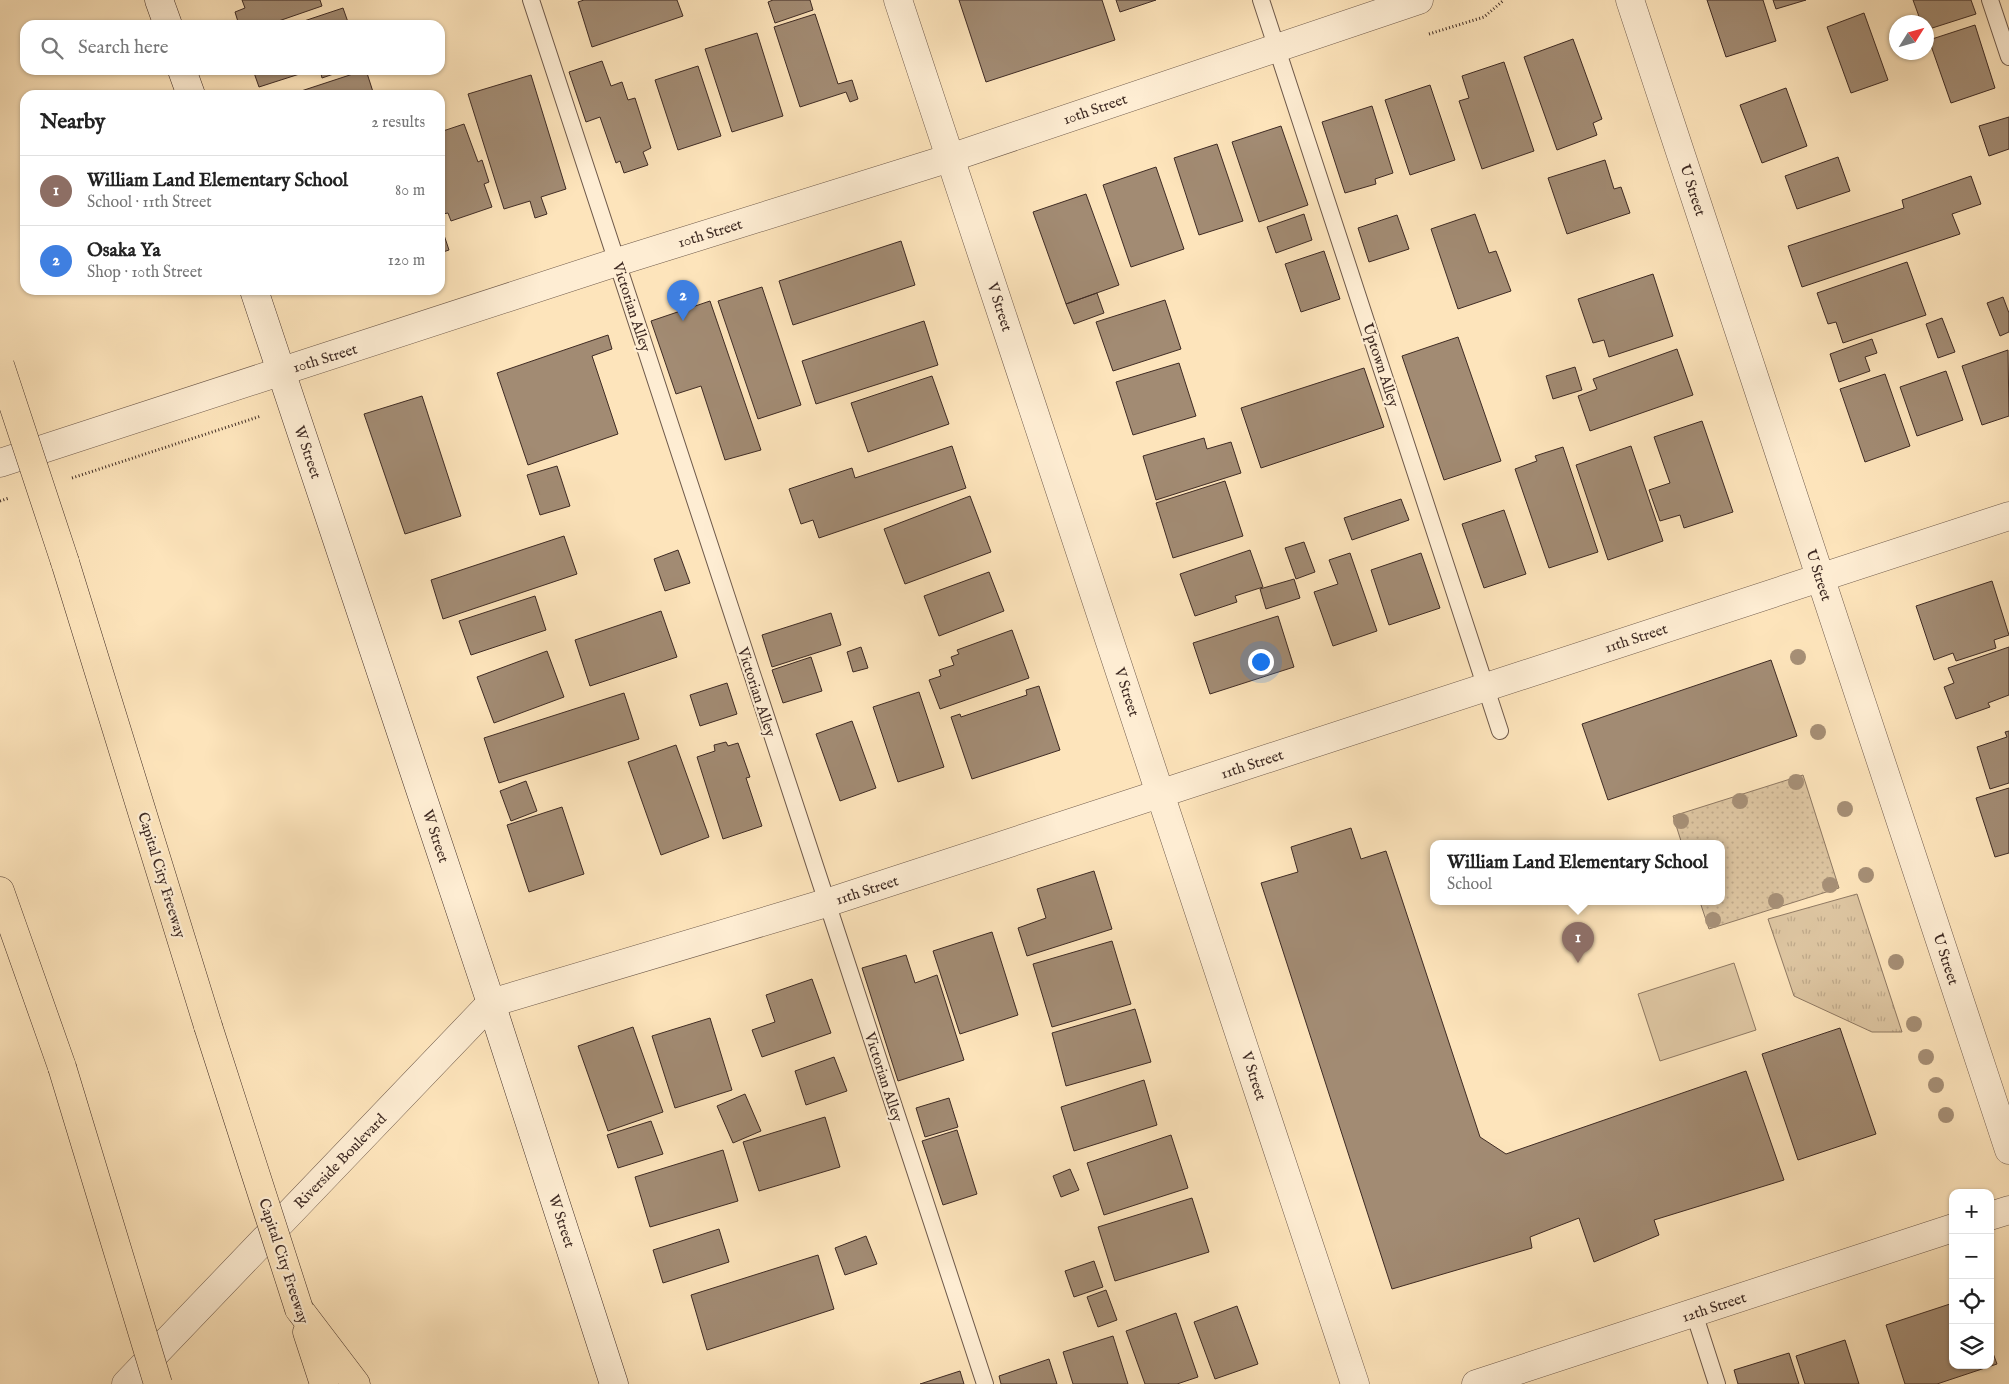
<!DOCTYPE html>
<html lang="en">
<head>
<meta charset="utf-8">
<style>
	:root { --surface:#fff; --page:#f6f6f6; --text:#222; --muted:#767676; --line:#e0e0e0; --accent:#8f2418 }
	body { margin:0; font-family:"IM FELL English",serif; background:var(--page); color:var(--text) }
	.controls { position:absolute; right:15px; bottom:15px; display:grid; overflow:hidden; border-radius:10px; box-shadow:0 1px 4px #0004 }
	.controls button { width:45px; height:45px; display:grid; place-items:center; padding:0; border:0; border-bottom:1px solid var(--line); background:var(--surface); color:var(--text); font:25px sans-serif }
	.compass { position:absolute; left:1889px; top:15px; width:45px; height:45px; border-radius:50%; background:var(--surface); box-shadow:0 1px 4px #0004; rotate:53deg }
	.you { position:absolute; left:1260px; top:661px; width:18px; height:18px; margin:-12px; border:4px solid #fff; border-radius:50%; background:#1a73e8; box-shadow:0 0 0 8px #1a73e833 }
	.badge { display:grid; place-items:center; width:32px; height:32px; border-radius:50%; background:var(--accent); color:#fff; font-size:16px; font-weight:700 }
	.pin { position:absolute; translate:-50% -41px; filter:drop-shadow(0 1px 2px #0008) }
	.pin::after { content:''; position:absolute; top:26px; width:18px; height:15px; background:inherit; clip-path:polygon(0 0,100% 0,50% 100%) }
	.popup { position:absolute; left:1430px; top:840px; width:295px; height:65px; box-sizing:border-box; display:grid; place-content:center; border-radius:10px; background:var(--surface); filter:drop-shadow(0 1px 4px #0005); font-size:16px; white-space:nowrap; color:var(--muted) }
	.popup b { font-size:19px; color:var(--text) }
	.popup::after { content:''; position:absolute; left:50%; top:100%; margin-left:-10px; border:10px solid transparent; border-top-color:var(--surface) }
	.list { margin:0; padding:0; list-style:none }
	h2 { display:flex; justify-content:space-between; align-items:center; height:65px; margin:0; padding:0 20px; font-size:21px }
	h2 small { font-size:16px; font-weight:400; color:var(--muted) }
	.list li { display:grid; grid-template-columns:32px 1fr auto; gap:15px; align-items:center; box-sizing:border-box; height:70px; padding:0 20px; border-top:1px solid var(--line) }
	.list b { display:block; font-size:19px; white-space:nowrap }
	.list p { margin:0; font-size:16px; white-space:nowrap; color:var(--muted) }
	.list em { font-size:16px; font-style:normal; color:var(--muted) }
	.icon { flex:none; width:28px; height:28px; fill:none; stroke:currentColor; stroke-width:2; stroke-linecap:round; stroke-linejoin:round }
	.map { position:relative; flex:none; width:2009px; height:1384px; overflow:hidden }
	.search { position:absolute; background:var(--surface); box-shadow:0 1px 4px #0004; left:20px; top:20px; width:425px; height:55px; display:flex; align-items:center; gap:12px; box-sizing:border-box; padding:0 18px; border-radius:15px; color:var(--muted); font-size:19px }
	.panel { position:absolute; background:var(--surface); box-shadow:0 1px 4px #0004; left:20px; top:90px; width:425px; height:205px; border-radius:15px }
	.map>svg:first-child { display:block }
	.grass { fill:url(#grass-dots); stroke:#8e7862 }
	.park { fill:url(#park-tufts); stroke:#8e7862 }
	.pitch { fill:#ddc5a1; stroke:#8e7862 }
	.building { fill:#a28b73; stroke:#3f2b24 }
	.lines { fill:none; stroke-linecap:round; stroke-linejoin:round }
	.service-casing { stroke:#6e594a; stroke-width:18 }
	.minor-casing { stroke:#6e594a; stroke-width:29 }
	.tertiary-casing { stroke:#6e594a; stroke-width:29 }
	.secondary-casing { stroke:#3f2b24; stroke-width:29 }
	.motorway-casing { stroke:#3f2b24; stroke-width:29 }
	.path { stroke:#3f2b24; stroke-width:3; stroke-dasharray:1 2.5; stroke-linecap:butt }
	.service { stroke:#feedd3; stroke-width:16 }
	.minor { stroke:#feedd3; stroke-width:28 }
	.tertiary { stroke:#feedd3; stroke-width:28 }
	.secondary { stroke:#feedd3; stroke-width:28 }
	.motorway { stroke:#fde4bb; stroke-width:28 }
	.motorway-bridge-casing { stroke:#3f2b24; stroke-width:29; stroke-linecap:butt }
	.motorway-bridge { stroke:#fde4bb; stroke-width:28 }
	.tree { fill:#a68f76 }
	.labels { text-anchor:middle; stroke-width:4.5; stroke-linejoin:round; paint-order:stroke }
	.street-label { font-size:15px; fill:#3f2b24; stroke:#feedd3 }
</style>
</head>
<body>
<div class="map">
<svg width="2009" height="1384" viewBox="0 0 2009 1384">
	<defs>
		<pattern id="grass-dots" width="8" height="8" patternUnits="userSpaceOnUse" patternTransform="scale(1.25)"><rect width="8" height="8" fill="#ddc5a1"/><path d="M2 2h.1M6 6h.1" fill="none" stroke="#bfa98a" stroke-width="1.8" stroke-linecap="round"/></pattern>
		<pattern id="park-tufts" width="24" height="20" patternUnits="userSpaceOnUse" patternTransform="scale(1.25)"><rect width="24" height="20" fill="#ddc5a1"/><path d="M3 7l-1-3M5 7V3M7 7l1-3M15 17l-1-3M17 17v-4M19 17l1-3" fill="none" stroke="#bfa98a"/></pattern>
	</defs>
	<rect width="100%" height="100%" fill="#fde4bb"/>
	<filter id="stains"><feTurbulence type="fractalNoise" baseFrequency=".004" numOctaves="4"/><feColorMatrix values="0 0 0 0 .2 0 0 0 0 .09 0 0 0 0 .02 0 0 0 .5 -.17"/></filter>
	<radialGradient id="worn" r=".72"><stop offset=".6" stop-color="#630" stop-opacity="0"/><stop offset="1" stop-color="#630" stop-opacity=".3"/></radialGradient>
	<path class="grass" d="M 1803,775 L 1839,888 L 1709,929 L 1700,902 L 1722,902 L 1722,844 L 1682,844 L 1673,816 Z"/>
	<path class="park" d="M 1857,894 L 1902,1032 L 1872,1032 L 1794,996 L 1768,919 Z"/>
	<path class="pitch" d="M 1734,963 L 1756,1030 L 1660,1061 L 1638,994 Z"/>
	<path class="building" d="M 242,0 L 320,0 L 322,6 L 267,25 L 239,25 L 235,12 L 245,8 Z
		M 584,0 L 677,0 L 683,16 L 592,47 L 578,2 Z
		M 773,0 L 810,0 L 813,10 L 775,23 L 768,2 Z
		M 959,0 L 1102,0 L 1115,40 L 986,82 Z
		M 1116,0 L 1156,0 L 1120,12 Z
		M 1707,0 L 1763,0 L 1776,41 L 1726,57 Z
		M 1773,0 L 1806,0 L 1776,9 Z
		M 1913,0 L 1971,0 L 1976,14 L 1926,30 L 1926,22 L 1921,22 Z
		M 343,8 L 349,25 L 292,25 Z
		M 1864,13 L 1888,80 L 1851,93 L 1827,27 Z
		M 815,14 L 838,84 L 852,80 L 858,99 L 850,102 L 846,92 L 800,107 L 774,27 Z
		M 1975,25 L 1995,88 L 1951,103 L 1929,40 Z
		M 757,33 L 783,116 L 732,132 L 705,49 Z
		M 1573,39 L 1602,119 L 1593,123 L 1597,135 L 1557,150 L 1524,57 Z
		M 602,61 L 611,86 L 622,82 L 628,100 L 635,98 L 651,148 L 643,152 L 648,165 L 624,173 L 620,161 L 616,163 L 600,117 L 586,122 L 569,72 Z
		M 1504,62 L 1534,151 L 1482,169 L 1459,101 L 1469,98 L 1462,76 Z
		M 698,66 L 721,136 L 678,150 L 655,80 Z
		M 253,70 L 312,70 L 259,87 Z
		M 320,70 L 345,70 L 322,78 Z
		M 366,70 L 374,95 L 289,95 L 365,70 Z
		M 531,75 L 566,189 L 541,197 L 547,214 L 535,218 L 530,201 L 504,209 L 468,94 Z
		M 1430,85 L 1455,160 L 1410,175 L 1385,100 Z
		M 1786,88 L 1807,146 L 1762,163 L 1740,105 Z
		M 1372,106 L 1393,173 L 1375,179 L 1376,184 L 1345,193 L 1322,122 Z
		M 2009,117 L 2009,149 L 1989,156 L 1979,126 Z
		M 464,124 L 478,162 L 482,160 L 489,182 L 484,184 L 492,207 L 451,221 L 448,213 L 443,214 L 440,204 L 440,132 Z
		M 1281,126 L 1308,205 L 1259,222 L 1232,142 Z
		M 1217,144 L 1243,221 L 1199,235 L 1174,158 Z
		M 1838,157 L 1850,191 L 1797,209 L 1785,176 Z
		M 1605,160 L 1614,189 L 1621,187 L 1630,213 L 1567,234 L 1548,178 Z
		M 1156,167 L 1184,249 L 1131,267 L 1103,185 Z
		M 1971,176 L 1981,204 L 1952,214 L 1960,234 L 1802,287 L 1788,246 L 1904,208 L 1902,200 Z
		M 1086,194 L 1119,285 L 1066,304 L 1033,212 Z
		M 1304,214 L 1312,240 L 1276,253 L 1267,227 Z
		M 1475,214 L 1489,253 L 1496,251 L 1511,291 L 1458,309 L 1431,229 Z
		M 1397,215 L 1409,249 L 1369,262 L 1358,228 Z
		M 440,223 L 449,250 L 440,253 Z
		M 901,241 L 915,285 L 793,325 L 779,281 Z
		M 1324,251 L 1340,299 L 1301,312 L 1285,264 Z
		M 1907,262 L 1926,315 L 1843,343 L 1836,322 L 1828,324 L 1817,293 Z
		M 1653,274 L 1673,336 L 1609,357 L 1604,340 L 1593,343 L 1578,299 Z
		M 762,287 L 801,405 L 758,419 L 718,301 Z
		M 1097,293 L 1104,313 L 1074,324 L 1066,304 Z
		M 2003,297 L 2009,313 L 2009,332 L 2000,336 L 1987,303 Z
		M 1165,300 L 1181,349 L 1113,371 L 1096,322 Z
		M 710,301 L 761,450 L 725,460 L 701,386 L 676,394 L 651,321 Z
		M 1942,318 L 1955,352 L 1938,358 L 1926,324 Z
		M 924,321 L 938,365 L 816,404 L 802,361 Z
		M 608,335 L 612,349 L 592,356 L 618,434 L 528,465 L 497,373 Z
		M 1458,337 L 1501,461 L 1444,480 L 1402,356 Z
		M 1872,339 L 1877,353 L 1865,357 L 1870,371 L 1839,382 L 1830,354 Z
		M 1677,349 L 1693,395 L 1590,431 L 1578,396 L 1597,389 L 1593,379 Z
		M 2008,350 L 2009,416 L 1982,425 L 1962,366 Z
		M 1179,363 L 1196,416 L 1133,435 L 1116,382 Z
		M 1575,367 L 1582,390 L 1553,399 L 1546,376 Z
		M 1364,368 L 1384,427 L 1261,468 L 1241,408 Z
		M 1946,371 L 1963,420 L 1917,436 L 1900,387 Z
		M 1885,374 L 1910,446 L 1865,462 L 1840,389 Z
		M 932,376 L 949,424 L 868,452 L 851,403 Z
		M 422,396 L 461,516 L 405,534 L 364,414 Z
		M 1702,421 L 1733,512 L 1684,528 L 1680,515 L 1660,521 L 1649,490 L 1670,483 L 1654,437 Z
		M 1204,438 L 1207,449 L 1231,442 L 1241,473 L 1156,500 L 1143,456 Z
		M 952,446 L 966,488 L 819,538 L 813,520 L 801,524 L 789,489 L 852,468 L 855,478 Z
		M 1631,446 L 1663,541 L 1608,560 L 1576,465 Z
		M 1563,447 L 1598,552 L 1549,568 L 1515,469 L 1537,461 L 1535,456 Z
		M 557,466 L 570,506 L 540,515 L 527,475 Z
		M 1225,481 L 1243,536 L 1173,558 L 1156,503 Z
		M 970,496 L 991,552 L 905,584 L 884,529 Z
		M 1401,499 L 1409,520 L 1352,540 L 1344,518 Z
		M 1504,510 L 1526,574 L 1484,588 L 1462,524 Z
		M 564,536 L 577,574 L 443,619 L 431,580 Z
		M 1304,542 L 1315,572 L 1296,579 L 1285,548 Z
		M 678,550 L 690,583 L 665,591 L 654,559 Z
		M 1250,550 L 1263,587 L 1235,596 L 1237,602 L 1195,616 L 1180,574 Z
		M 1350,553 L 1377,631 L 1333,646 L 1314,592 L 1338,584 L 1329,560 Z
		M 1421,553 L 1440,608 L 1389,625 L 1371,570 Z
		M 989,572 L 1004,611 L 939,636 L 924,596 Z
		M 1294,579 L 1300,598 L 1266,609 L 1260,589 Z
		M 1992,581 L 2009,635 L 1994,640 L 1996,648 L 1956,661 L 1953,653 L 1934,660 L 1916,606 Z
		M 535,596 L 546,630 L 471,655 L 459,621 Z
		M 661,611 L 677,657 L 590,686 L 575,640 Z
		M 831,613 L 841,645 L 772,667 L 762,635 Z
		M 1278,616 L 1294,667 L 1210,694 L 1193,643 Z
		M 1012,630 L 1029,678 L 940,709 L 929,680 L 941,676 L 939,670 L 954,665 L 951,657 L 959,654 L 957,650 Z
		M 861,647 L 868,668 L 853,672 L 847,652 Z
		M 2009,647 L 2009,695 L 1988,703 L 1990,707 L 1956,719 L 1944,687 L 1954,683 L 1948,668 Z
		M 547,651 L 564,697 L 494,723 L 477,677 Z
		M 811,657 L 822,691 L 783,703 L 772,670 Z
		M 1771,660 L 1797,736 L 1608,800 L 1582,724 Z
		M 727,683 L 737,714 L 700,726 L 690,695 Z
		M 1039,686 L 1060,750 L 972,779 L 951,717 L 960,714 L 961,717 L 1027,695 L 1026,690 Z
		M 919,692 L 944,767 L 898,782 L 873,707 Z
		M 624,693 L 639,739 L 499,783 L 484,738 Z
		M 852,721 L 876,788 L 840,801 L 816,734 Z
		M 2009,731 L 2009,783 L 1990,789 L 1977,747 L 2007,737 L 2005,732 Z
		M 726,742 L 728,746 L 738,743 L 750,777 L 746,778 L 762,826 L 723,839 L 697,757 L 715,751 L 714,745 Z
		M 676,745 L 709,837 L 661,855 L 628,762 Z
		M 526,781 L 537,811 L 511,821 L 500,791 Z
		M 2009,788 L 2009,853 L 1995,857 L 1976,798 Z
		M 562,807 L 584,874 L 529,892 L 507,825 Z
		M 1351,828 L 1361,859 L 1386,851 L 1480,1137 L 1506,1154 L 1746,1071 L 1784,1180 L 1654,1220 L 1659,1235 L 1594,1262 L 1579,1218 L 1530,1237 L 1532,1248 L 1392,1289 L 1261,883 L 1298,872 L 1291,847 Z
		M 1094,871 L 1112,929 L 1027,956 L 1018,928 L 1046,918 L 1037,889 Z
		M 992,932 L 1018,1015 L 960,1034 L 933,951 Z
		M 1112,941 L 1131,1004 L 1052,1027 L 1033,964 Z
		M 906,955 L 915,983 L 937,975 L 964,1060 L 898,1081 L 862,968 Z
		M 812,979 L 831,1033 L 762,1057 L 752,1030 L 775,1022 L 766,995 Z
		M 1135,1009 L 1151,1062 L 1066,1086 L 1052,1033 Z
		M 710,1018 L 732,1090 L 675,1108 L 652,1036 Z
		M 633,1027 L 663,1112 L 608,1131 L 578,1046 Z
		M 1840,1028 L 1876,1134 L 1798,1160 L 1762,1054 Z
		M 834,1057 L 847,1091 L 806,1105 L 795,1071 Z
		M 1144,1080 L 1157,1125 L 1074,1151 L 1061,1107 Z
		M 745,1094 L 761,1131 L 733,1143 L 717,1106 Z
		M 949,1098 L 958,1127 L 925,1137 L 916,1108 Z
		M 825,1117 L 840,1167 L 759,1191 L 743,1142 Z
		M 651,1121 L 663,1154 L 618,1168 L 607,1135 Z
		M 957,1130 L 977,1194 L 943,1205 L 922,1141 Z
		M 1171,1135 L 1188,1188 L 1104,1215 L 1087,1163 Z
		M 723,1150 L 738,1201 L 650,1227 L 635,1177 Z
		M 1070,1169 L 1079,1190 L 1061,1197 L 1053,1176 Z
		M 1192,1198 L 1209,1252 L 1115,1281 L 1098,1227 Z
		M 719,1229 L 729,1262 L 663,1283 L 653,1250 Z
		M 866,1236 L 877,1264 L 845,1275 L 835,1248 Z
		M 818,1255 L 834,1309 L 707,1350 L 691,1295 Z
		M 1094,1261 L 1103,1287 L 1074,1297 L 1065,1271 Z
		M 1106,1290 L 1117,1320 L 1098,1327 L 1087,1297 Z
		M 1953,1303 L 1953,1365 L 1990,1365 L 1990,1345 L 1997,1364 L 1937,1384 L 1905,1384 L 1886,1325 Z
		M 1237,1306 L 1258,1364 L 1215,1379 L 1194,1322 Z
		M 1176,1313 L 1198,1377 L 1177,1384 L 1145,1384 L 1126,1331 Z
		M 1113,1336 L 1128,1384 L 1073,1384 L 1063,1352 Z
		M 1845,1340 L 1859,1384 L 1805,1384 L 1796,1356 Z
		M 1789,1353 L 1799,1384 L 1738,1384 L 1734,1370 Z
		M 1049,1359 L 1057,1384 L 1001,1384 L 999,1376 Z
		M 960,1371 L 964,1384 L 920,1384 Z"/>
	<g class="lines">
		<defs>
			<path id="service" d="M 531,0 L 985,1384
				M 1261,0 L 1500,731
				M 1990,0 L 2009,57
				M 1694,1313 L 1717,1384"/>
			<path id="minor" d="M 898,0 L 1355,1384
				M 1630,0 L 2009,1150
				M 491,1003 L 826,903 L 2009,516
				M 1990,1216 L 2009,1210
				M 1476,1384 L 1953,1228"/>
			<path id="tertiary" d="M 0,463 L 617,262 L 950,158 L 1419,0
				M 126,1384 L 491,1003"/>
			<path id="secondary" d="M 159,0 L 168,25
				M 182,70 L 191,95
				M 254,290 L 491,1003 L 614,1384"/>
			<path id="motorway" d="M 65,562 L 208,1026
				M 0,891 L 62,1067
				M 299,1309 L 356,1384
				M 307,1332 L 324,1384"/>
		</defs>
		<use href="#service" class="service-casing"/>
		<use href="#minor" class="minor-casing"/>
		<use href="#tertiary" class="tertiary-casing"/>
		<use href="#secondary" class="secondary-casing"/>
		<use href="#motorway" class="motorway-casing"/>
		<path class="path" d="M 1429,34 L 1484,17 L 1504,0
			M 72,478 L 261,416
			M 0,501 L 9,498"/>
		<use href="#service" class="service"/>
		<use href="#minor" class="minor"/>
		<use href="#tertiary" class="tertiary"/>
		<use href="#secondary" class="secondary"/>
		<use href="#motorway" class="motorway"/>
		<defs>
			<path id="motorway-bridge" d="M 0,365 L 65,562
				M 208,1026 L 299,1309
				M 62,1067 L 158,1384"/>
		</defs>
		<use href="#motorway-bridge" class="motorway-bridge-casing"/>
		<use href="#motorway-bridge" class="motorway-bridge"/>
	</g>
	<g class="tree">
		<circle cx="1798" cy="657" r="8"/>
		<circle cx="1818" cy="732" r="8"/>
		<circle cx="1796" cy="782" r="8"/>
		<circle cx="1740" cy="801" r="8"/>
		<circle cx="1845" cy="809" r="8"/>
		<circle cx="1681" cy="821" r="8"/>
		<circle cx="1866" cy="875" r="8"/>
		<circle cx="1830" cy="885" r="8"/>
		<circle cx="1776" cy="901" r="8"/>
		<circle cx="1713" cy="920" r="8"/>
		<circle cx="1896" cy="962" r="8"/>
		<circle cx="1914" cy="1024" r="8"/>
		<circle cx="1926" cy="1057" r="8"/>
		<circle cx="1936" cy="1085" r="8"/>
		<circle cx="1946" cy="1115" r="8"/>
	</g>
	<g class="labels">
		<g class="street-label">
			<text transform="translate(1095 109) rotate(-19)" y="5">10th Street</text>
			<text transform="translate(1693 190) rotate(72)" y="5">U Street</text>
			<text transform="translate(710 233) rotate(-17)" y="5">10th Street</text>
			<text transform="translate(632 307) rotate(72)" y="5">Victorian Alley</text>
			<text transform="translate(1000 307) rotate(72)" y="5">V Street</text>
			<text transform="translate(325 358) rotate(-17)" y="5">10th Street</text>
			<text transform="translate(1381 365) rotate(72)" y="5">Uptown Alley</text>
			<text transform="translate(308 452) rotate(71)" y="5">W Street</text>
			<text transform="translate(1819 575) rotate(72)" y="5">U Street</text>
			<text transform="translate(1636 638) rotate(-18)" y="5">11th Street</text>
			<text transform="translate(757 692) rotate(72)" y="5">Victorian Alley</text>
			<text transform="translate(1127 692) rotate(72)" y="5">V Street</text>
			<text transform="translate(1252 764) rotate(-18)" y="5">11th Street</text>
			<text transform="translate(436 836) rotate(72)" y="5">W Street</text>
			<text transform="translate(162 875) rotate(73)" y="5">Capital City Freeway</text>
			<text transform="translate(867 890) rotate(-18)" y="5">11th Street</text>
			<text transform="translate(1946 959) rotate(72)" y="5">U Street</text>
			<text transform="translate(1254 1076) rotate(72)" y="5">V Street</text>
			<text transform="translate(884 1077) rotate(72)" y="5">Victorian Alley</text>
			<text transform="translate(340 1161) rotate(-46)" y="5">Riverside Boulevard</text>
			<text transform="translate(562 1221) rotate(72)" y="5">W Street</text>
			<text transform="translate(284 1261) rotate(72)" y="5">Capital City Freeway</text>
			<text transform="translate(1714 1307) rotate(-18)" y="5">12th Street</text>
		</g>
	</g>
	<rect width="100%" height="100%" filter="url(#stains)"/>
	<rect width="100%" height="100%" fill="url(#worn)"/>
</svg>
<div class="controls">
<button>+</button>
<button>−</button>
<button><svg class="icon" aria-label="locate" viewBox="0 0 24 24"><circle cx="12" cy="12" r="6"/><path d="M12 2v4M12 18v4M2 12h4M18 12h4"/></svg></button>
<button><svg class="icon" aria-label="layers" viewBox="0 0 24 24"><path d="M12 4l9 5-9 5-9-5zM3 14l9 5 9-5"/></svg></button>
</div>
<svg class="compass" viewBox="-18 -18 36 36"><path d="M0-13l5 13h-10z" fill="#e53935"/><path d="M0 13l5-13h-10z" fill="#767676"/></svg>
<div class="you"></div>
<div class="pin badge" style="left:1578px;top:963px;background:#8d6e63">1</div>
<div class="popup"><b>William Land Elementary School</b>School</div>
<div class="pin badge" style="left:683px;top:321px;background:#3f7fe0">2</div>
<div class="search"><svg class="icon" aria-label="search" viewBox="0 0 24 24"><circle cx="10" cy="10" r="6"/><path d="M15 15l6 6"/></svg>Search here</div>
<section class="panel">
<h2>Nearby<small>2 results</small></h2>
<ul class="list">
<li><span class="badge" style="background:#8d6e63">1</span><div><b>William Land Elementary School</b><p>School · 11th Street</p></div><em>80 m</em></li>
<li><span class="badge" style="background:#3f7fe0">2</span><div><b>Osaka Ya</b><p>Shop · 10th Street</p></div><em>120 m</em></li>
</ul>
</section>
</div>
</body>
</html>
